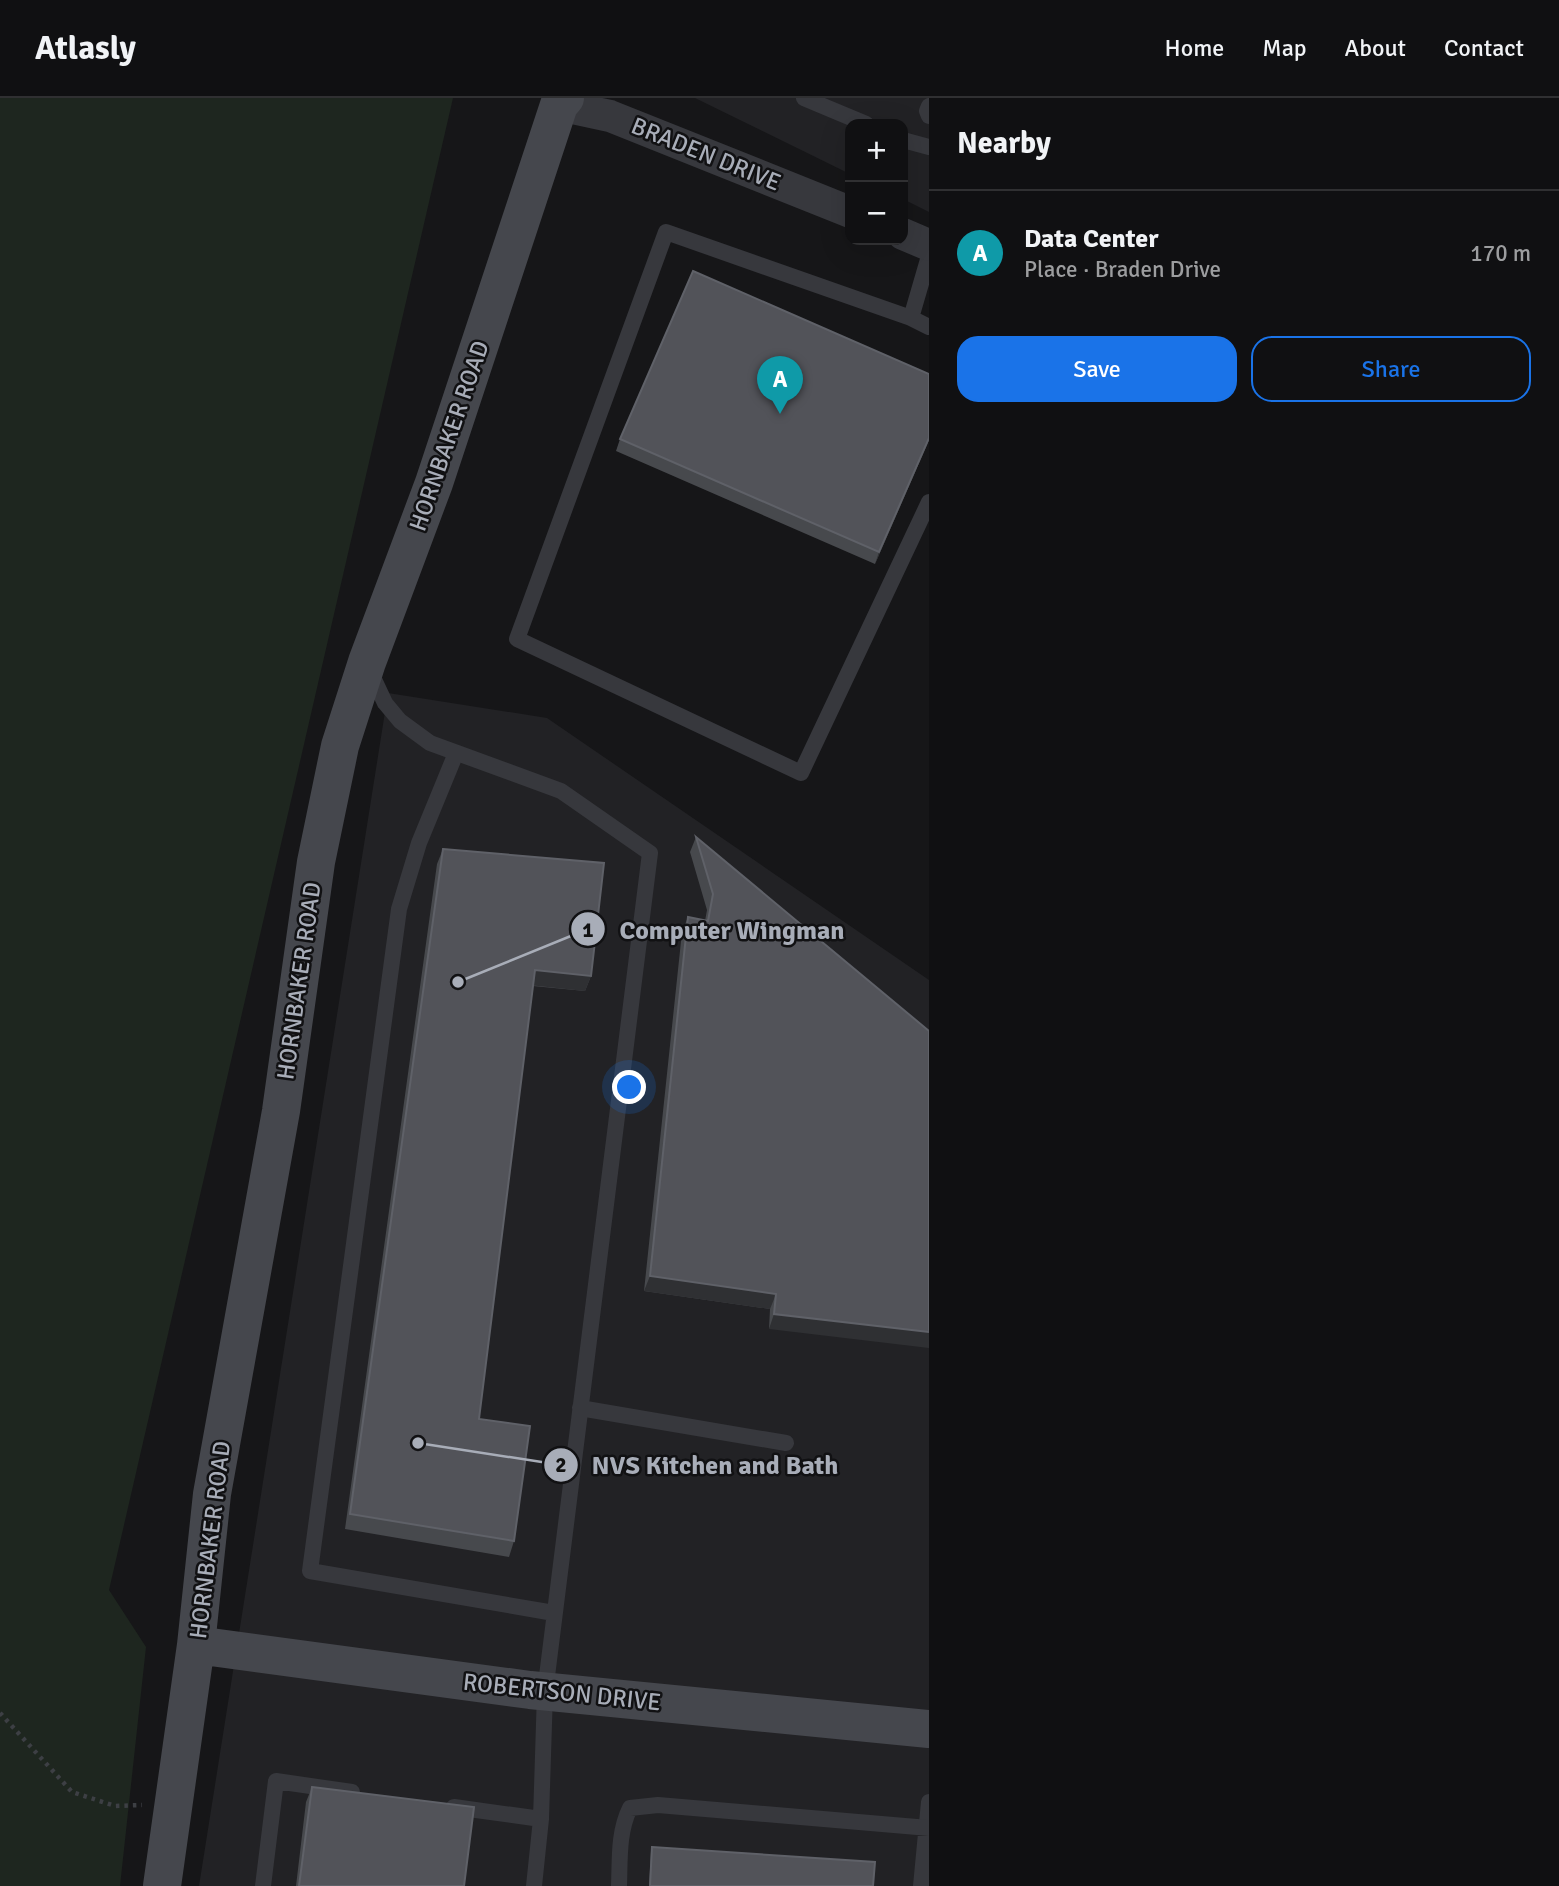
<!DOCTYPE html>
<html lang="en">
<head>
<meta charset="utf-8">
<style>
	:root { --surface:#101012; --page:#1e1e20; --text:#f1f3f6; --muted:#9c9d9f; --line:#303032; --accent:#1a73e8 }
	body { margin:0; font-family:Signika,sans-serif; background:var(--page); color:var(--text) }
	.controls { position:absolute; right:21px; top:21px; display:grid; overflow:hidden; border-radius:14px; box-shadow:0 7px 28px #0002 }
	.controls button { width:63px; height:63px; display:grid; place-items:center; padding:0; border:0; border-bottom:2px solid var(--line); background:var(--surface); color:var(--text); font:35px sans-serif }
	.you { position:absolute; left:630px; top:990px; width:24px; height:24px; margin:-18px; border:5px solid #fff; border-radius:50%; background:#1a73e8; box-shadow:0 0 0 10px #1a73e833 }
	.badge { display:grid; place-items:center; width:46px; height:46px; border-radius:50%; background:var(--accent); color:#fff; font-size:23px; font-weight:700 }
	.pin { position:absolute; translate:-50% -58px; filter:drop-shadow(0 2px 4px #0008) }
	.pin::after { content:''; position:absolute; top:37px; width:24px; height:21px; background:inherit; clip-path:polygon(0 0,100% 0,50% 100%) }
	.list { margin:0; padding:0; list-style:none }
	h2 { display:flex; justify-content:space-between; align-items:center; height:91px; margin:0; padding:0 28px; font-size:30px }
	h2 small { font-size:23px; font-weight:400; color:var(--muted) }
	.list li { display:grid; grid-template-columns:46px 1fr auto; gap:21px; align-items:center; box-sizing:border-box; height:126px; padding:0 28px; border-top:2px solid var(--line) }
	.list b { display:block; font-size:26px; white-space:nowrap }
	.list p { margin:0; font-size:23px; white-space:nowrap; color:var(--muted) }
	.list em { font-size:23px; font-style:normal; color:var(--muted) }
	.actions { display:flex; gap:14px; padding:21px 28px }
	.actions a { flex:1; padding:16px 0; border:2px solid var(--accent); border-radius:21px; text-align:center; font-size:24px; color:var(--accent) }
	.actions .main { background:var(--accent); color:#fff }
	.map { position:relative; flex:none; width:929px; height:1788px; overflow:hidden }
	header { display:flex; align-items:center; gap:42px; box-sizing:border-box; height:98px; padding:0 35px; background:var(--surface); border-bottom:2px solid var(--line) }
	header strong { font-size:33px }
	nav { display:flex; gap:38px; margin-inline-start:auto; font-size:24px }
	main { display:flex }
	aside { flex:1; background:var(--surface) }
	.map>svg:first-child { display:block }
	.built { fill:#222225 }
	.green { fill:#1e261f }
	.lines { fill:none; stroke-linecap:round; stroke-linejoin:round }
	.path { stroke:#3d3f44; stroke-width:4.5; stroke-dasharray:3.5 5; stroke-linecap:butt }
	.lane { stroke:#37383d; stroke-width:16 }
	.street { stroke:#37383d; stroke-width:32 }
	.secondary { stroke:#45474d; stroke-width:38 }
	.wall { fill:#47494d }
	.shaded-wall { fill:#2f3033 }
	.building { fill:#525359; stroke:#5f6168; stroke-width:2 }
	.labels { text-anchor:middle; stroke-width:5; stroke-linejoin:round; paint-order:stroke }
	.street-label { font-size:24px; fill:#a8adb8; stroke:#111113 }
	.leader { fill:none; stroke:#a8adb8; stroke-width:2.5 }
	.callout-dot { fill:#a8adb8; stroke:#111113; stroke-width:2.5 }
	.mark-label { font-size:21px; text-anchor:middle; font-weight:bold; fill:#111 }
	.callout-label { font-size:26px; text-anchor:middle; font-weight:bold; fill:#a8adb8; stroke:#111113; stroke-width:5; stroke-linejoin:round; paint-order:stroke }
</style>
</head>
<body>
<header>
<strong>Atlasly</strong>
<nav><a>Home</a><a>Map</a><a>About</a><a>Contact</a></nav>
</header>
<main>
<div class="map">
<svg width="929" height="1788" viewBox="0 0 929 1788">
	<rect width="100%" height="100%" fill="#161618"/>
	<path class="built" d="M 695,0 L 929,0 L 929,114 L 903,101 L 903,26 L 850,26 L 850,76 Z
		M 388,595 L 547,620 L 929,882 L 929,1788 L 199,1788 Z"/>
	<path class="green" d="M 0,0 L 453,0 L 109,1492 L 146,1549 L 120,1788 L 0,1788 Z"/>
	<g class="lines">
		<path class="path" d="M 0,1615 L 72,1694 L 115,1708 L 142,1707"/>
		<path class="lane" d="M 804,0 L 866,26
			M 929,8 L 927,13 L 929,18
			M 903,42 L 929,49
			M 911,220 L 929,158
			M 929,229 L 911,220 L 666,134 L 517,541 L 801,675 L 929,404
			M 370,573 L 385,605 L 400,623 L 430,645 L 561,693 L 650,755 L 545,1594 L 541,1721 L 534,1788
			M 456,655 L 419,745 L 399,811 L 310,1473 L 554,1515
			M 580,1310 L 786,1345
			M 454,1709 L 541,1721
			M 263,1788 L 276,1683 L 352,1694
			M 619,1788 C 620,1762 618,1734 630,1710 L 658,1707 L 929,1730
			M 921,1788 L 929,1704"/>
		<path class="street" d="M 559,7 L 610,18 L 850,114
			M 903,136 L 929,147"/>
		<path class="secondary" d="M 196,1547 L 530,1592 L 929,1631
			M 162,1788 L 196,1547 L 212,1396 L 281,1013 L 316,764 L 340,648 L 367,564 L 434,385 L 559,7 L 565,0"/>
	</g>
	<path class="wall" d="M 929,276 L 929,342 L 875,466 L 616,353 L 620,341 Z
		M 696,739 L 929,933 L 769,1231 L 770,1211 L 644,1193 L 682,834 L 688,819 L 705,823 L 707,812 L 690,754 Z
		M 443,751 L 591,878 L 585,893 L 533,888 L 479,1321 L 514,1443 L 509,1459 L 345,1431 L 437,766 Z
		M 312,1689 L 464,1788 L 296,1788 L 306,1704 Z
		M 652,1749 L 873,1788 L 649,1788 L 651,1753 Z"/>
	<path class="shaded-wall" d="M 929,340 L 929,342 L 875,466 L 879,454 Z
		M 535,872 L 591,878 L 585,893 L 529,887 Z
		M 650,1178 L 776,1196 L 770,1211 L 644,1193 Z
		M 774,1216 L 929,1234 L 929,1250 L 769,1231 Z"/>
	<path class="building" d="M 693,173 L 929,276 L 929,340 L 879,454 L 620,341 Z
		M 696,739 L 929,933 L 929,1234 L 774,1216 L 776,1196 L 650,1178 L 688,819 L 708,823 L 713,796 Z
		M 443,751 L 604,765 L 591,878 L 535,872 L 479,1321 L 530,1328 L 514,1443 L 350,1416 Z
		M 312,1689 L 474,1709 L 464,1788 L 299,1788 Z
		M 652,1749 L 875,1764 L 873,1788 L 650,1788 Z"/>
	<g class="labels">
		<g class="street-label">
			<text transform="translate(706 56) rotate(22)" y="8">BRADEN DRIVE</text>
			<text transform="translate(449 338) rotate(-71)" y="8">HORNBAKER ROAD</text>
			<text transform="translate(299 883) rotate(-82)" y="8">HORNBAKER ROAD</text>
			<text transform="translate(210 1442) rotate(-83)" y="8">HORNBAKER ROAD</text>
			<text transform="translate(562 1594) rotate(6)" y="8">ROBERTSON DRIVE</text>
		</g>
	</g>
	<path class="leader" d="M458 884L588 831M418 1345L561 1367"/>
	<g class="callout-dot">
		<circle cx="458" cy="884" r="7"/>
		<circle cx="418" cy="1345" r="7"/>
		<circle cx="588" cy="831" r="18"/>
		<circle cx="561" cy="1367" r="18"/>
	</g>
	<g class="mark-label">
		<text x="588" y="839">1</text>
		<text x="561" y="1374">2</text>
	</g>
	<g class="callout-label">
		<text x="732" y="841">Computer Wingman</text>
		<text x="715" y="1376">NVS Kitchen and Bath</text>
	</g>
</svg>
<div class="controls">
<button>+</button>
<button>−</button>
</div>
<div class="you"></div>
<div class="pin badge" style="left:780px;top:316px;background:#0f9aa8">A</div>
</div>
<aside>
<h2>Nearby<small></small></h2>
<ul class="list">
<li><span class="badge" style="background:#0f9aa8">A</span><div><b>Data Center</b><p>Place · Braden Drive</p></div><em>170 m</em></li>
</ul>
<div class="actions"><a class="main">Save</a><a>Share</a></div>
</aside>
</main>
</body>
</html>
